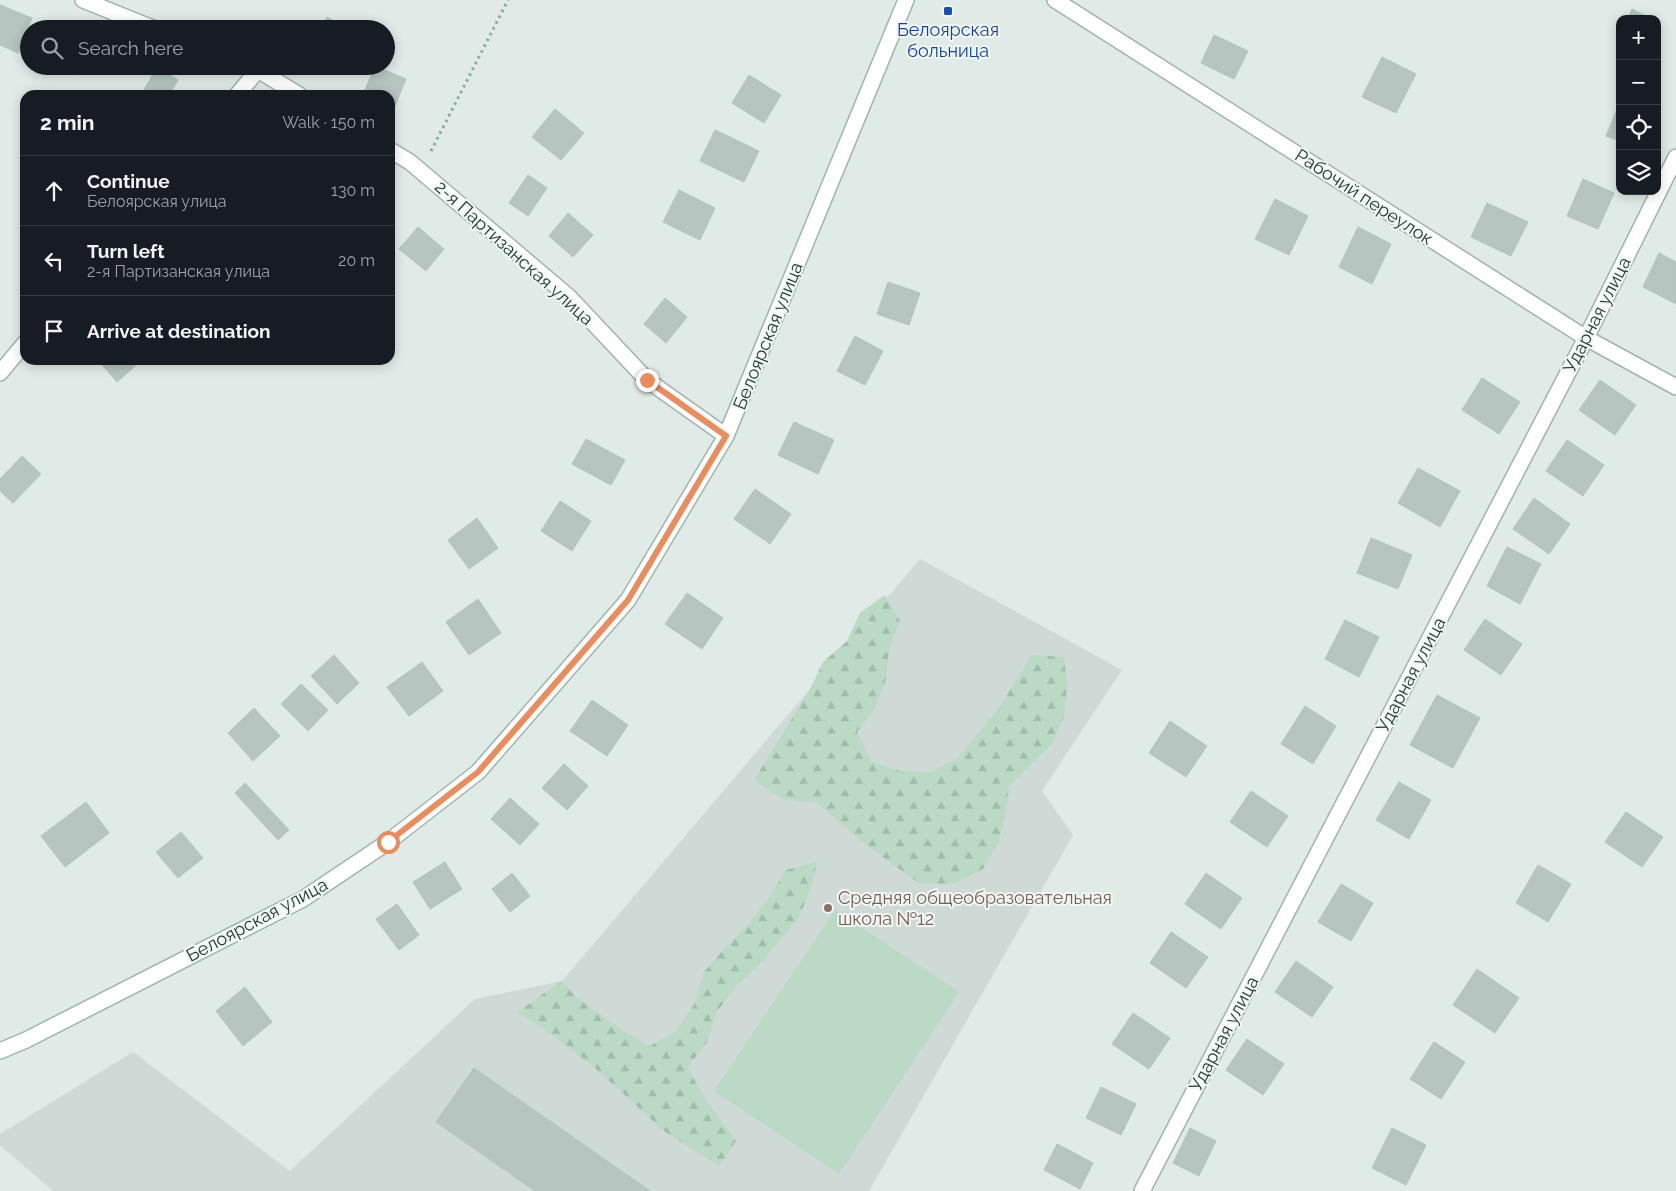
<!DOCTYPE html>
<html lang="en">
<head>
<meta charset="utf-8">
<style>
	:root { --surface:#171b24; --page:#242831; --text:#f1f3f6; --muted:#9ea1a6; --line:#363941 }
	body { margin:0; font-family:Raleway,sans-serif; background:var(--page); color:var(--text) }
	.controls { position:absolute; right:15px; top:15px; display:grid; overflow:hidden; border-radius:10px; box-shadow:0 2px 12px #0003 }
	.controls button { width:45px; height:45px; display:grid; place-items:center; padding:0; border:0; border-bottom:1px solid var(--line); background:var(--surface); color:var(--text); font:25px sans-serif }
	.stop { position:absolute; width:15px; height:15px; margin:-11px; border:4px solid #e98d5f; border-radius:50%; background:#fff }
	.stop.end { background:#e98d5f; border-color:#fff; box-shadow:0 1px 5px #0008 }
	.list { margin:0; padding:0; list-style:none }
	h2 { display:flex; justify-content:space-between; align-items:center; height:65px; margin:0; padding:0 20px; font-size:21px }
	h2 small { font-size:16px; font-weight:400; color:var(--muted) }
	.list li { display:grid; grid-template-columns:32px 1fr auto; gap:15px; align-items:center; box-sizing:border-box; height:70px; padding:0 20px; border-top:1px solid var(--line) }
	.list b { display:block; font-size:19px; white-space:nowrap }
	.list p { margin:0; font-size:16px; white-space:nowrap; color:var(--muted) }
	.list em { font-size:16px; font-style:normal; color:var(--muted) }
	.icon { flex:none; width:28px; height:28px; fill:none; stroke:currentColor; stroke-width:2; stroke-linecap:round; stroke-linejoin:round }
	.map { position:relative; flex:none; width:1676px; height:1191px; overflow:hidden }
	.search { position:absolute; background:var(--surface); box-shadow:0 2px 12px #0003; left:20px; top:20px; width:375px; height:55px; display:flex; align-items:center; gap:12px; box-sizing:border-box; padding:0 18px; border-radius:28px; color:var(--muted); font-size:19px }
	.panel { position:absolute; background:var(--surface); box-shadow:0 2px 12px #0003; left:20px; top:90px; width:375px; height:275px; border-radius:15px }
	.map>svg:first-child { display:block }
	.built { fill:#cfdad6 }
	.green { fill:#badac6 }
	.forest { fill:url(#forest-firs) }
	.building { fill:#b6c5c0; stroke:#b3c3be }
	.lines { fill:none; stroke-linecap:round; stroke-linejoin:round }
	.street-casing { stroke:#a3b2ae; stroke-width:18 }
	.secondary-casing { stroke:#a0b5af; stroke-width:18 }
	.path { stroke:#83aca3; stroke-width:3; stroke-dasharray:2.5 4; stroke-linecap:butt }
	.street { stroke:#fff; stroke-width:15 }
	.secondary { stroke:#fff; stroke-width:15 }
	.route { stroke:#e98d5f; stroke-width:6 }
	.transit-dot { fill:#1a4fb4; stroke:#f1f7f4; stroke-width:2 }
	.education-dot { fill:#8d6e63; stroke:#f1f7f4; stroke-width:2 }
	.labels { text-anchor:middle; stroke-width:4; stroke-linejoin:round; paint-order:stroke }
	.transit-label { font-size:18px; fill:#164399; stroke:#f1f7f4 }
	.street-label { font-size:18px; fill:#223a35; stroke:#f1f7f4 }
	.education-label { font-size:18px; fill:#785e54; stroke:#f1f7f4; text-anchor:start }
</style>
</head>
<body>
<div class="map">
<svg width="1676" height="1191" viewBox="0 0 1676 1191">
	<defs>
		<pattern id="forest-firs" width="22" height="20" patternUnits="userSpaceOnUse" patternTransform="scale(1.25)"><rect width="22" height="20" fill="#badac6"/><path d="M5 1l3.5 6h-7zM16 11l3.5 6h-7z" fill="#a0bcab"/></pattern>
	</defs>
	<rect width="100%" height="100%" fill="#e0eae7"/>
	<path class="built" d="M 920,559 L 1122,670 L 1042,791 L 1073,835 L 869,1191 L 53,1191 L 0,1145 L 0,1134 L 133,1052 L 290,1171 L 475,999 L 562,981 Z"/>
	<path class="green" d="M 835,910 L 959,992 L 839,1174 L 714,1091 Z"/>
	<path class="forest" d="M 885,595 L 900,621 L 889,649 L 886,679 L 875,708 L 857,732 L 871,761 L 900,771 L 931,772 L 958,758 L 999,708 L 1032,655 L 1064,657 L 1067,686 L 1064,716 L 1053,743 L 1009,786 L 1006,815 L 998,844 L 983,869 L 953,884 L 919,883 L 866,845 L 817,803 L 782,799 L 754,780 L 809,691 L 823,662 L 847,641 L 860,613 Z
		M 817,862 L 810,891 L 798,919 L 758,966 L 736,986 L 716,1013 L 707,1042 L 688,1067 L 701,1093 L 736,1141 L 719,1166 L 664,1131 L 594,1067 L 544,1029 L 517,1012 L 562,981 L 576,997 L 625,1032 L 650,1046 L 676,1031 L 695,1003 L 704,972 L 724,949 L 747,926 L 768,899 L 786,870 Z"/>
	<path class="building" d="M 0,5 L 32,18 L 18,53 L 0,45 Z
		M 1632,9 L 1651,19 L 1627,19 Z
		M 327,17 L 348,29 L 320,29 Z
		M 1214,35 L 1248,51 L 1234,79 L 1201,63 Z
		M 1382,57 L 1416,74 L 1396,113 L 1362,97 Z
		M 44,66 L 75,66 L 73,75 Z
		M 375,66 L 406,79 L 391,116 L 390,95 L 363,95 Z
		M 157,67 L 178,80 L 169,95 L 141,95 Z
		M 749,75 L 781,95 L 764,123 L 732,103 Z
		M 1620,102 L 1620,141 L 1606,136 Z
		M 555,109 L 584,133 L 561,160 L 532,137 Z
		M 715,130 L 759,151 L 744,182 L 700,161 Z
		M 528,175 L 547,188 L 528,216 L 509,203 Z
		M 1583,179 L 1614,193 L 1598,229 L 1567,216 Z
		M 679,190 L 715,208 L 700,240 L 663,222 Z
		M 1275,199 L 1308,216 L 1289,255 L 1255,239 Z
		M 1487,203 L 1528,222 L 1511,256 L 1471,237 Z
		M 568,213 L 593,235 L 573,257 L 549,236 Z
		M 418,227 L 444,249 L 426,271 L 399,249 Z
		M 1358,227 L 1391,244 L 1372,284 L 1339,267 Z
		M 1659,253 L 1676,262 L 1676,304 L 1643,287 Z
		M 888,282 L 920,293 L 909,325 L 877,314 Z
		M 665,298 L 687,317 L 666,343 L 644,324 Z
		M 855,336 L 883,351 L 865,385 L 837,371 Z
		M 98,360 L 142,360 L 117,382 Z
		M 1482,378 L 1520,402 L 1499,434 L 1462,410 Z
		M 1600,380 L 1636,405 L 1615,435 L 1579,410 Z
		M 794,422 L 834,440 L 818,474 L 778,455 Z
		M 586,439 L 625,460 L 611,485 L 572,464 Z
		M 1567,440 L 1604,465 L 1583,496 L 1546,471 Z
		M 22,456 L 41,474 L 13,503 L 0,491 L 0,479 Z
		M 1418,468 L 1460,491 L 1440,527 L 1398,503 Z
		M 755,489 L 791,514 L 770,544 L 734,519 Z
		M 1534,498 L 1570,524 L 1549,554 L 1513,529 Z
		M 560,501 L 591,521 L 572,551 L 541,531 Z
		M 477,518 L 498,548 L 469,569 L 448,540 Z
		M 1371,538 L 1412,555 L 1398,589 L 1357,573 Z
		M 1507,547 L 1541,564 L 1520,604 L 1487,586 Z
		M 687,593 L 723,618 L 702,649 L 665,624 Z
		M 478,599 L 501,633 L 469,655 L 446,622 Z
		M 1485,619 L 1522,644 L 1501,675 L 1464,650 Z
		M 1345,620 L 1379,637 L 1359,677 L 1325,659 Z
		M 334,655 L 359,683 L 337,704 L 311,676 Z
		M 422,662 L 443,691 L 409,716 L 387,687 Z
		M 301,684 L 328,710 L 308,731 L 281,704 Z
		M 1437,695 L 1480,718 L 1453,768 L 1410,745 Z
		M 592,700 L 628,725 L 607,756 L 570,731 Z
		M 1305,706 L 1336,726 L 1313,764 L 1281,744 Z
		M 254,708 L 280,736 L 253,761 L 228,733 Z
		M 1170,721 L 1207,746 L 1186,777 L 1149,753 Z
		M 564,764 L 588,786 L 567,810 L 542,788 Z
		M 1399,782 L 1431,800 L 1409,839 L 1376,820 Z
		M 245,783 L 289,830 L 278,840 L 235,793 Z
		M 1251,791 L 1288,816 L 1267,847 L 1230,822 Z
		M 510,798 L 539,824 L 520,845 L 491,819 Z
		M 86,802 L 109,833 L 65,867 L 41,836 Z
		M 1626,812 L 1663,837 L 1642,867 L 1605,842 Z
		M 181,832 L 203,858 L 178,878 L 156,852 Z
		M 445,862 L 462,889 L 430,909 L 413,882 Z
		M 1538,865 L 1571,884 L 1548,922 L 1516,903 Z
		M 512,873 L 530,896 L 510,912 L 492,889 Z
		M 1206,873 L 1242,898 L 1221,929 L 1185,904 Z
		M 1341,884 L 1373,903 L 1351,941 L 1318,922 Z
		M 397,904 L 419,935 L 399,950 L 376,919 Z
		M 1171,932 L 1208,957 L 1186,988 L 1150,963 Z
		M 1296,961 L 1333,987 L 1312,1017 L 1275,992 Z
		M 1477,969 L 1519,998 L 1495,1033 L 1453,1005 Z
		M 245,987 L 272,1022 L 243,1046 L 216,1011 Z
		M 1133,1013 L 1170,1038 L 1149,1069 L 1112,1044 Z
		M 1247,1039 L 1284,1064 L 1263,1095 L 1226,1070 Z
		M 1434,1042 L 1465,1062 L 1441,1099 L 1410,1079 Z
		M 474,1068 L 650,1191 L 535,1191 L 436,1122 Z
		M 1101,1087 L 1136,1104 L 1121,1135 L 1086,1118 Z
		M 1190,1128 L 1216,1141 L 1199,1176 L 1173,1163 Z
		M 1392,1128 L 1426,1145 L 1406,1185 L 1372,1168 Z
		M 1057,1144 L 1093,1163 L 1080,1189 L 1044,1170 Z"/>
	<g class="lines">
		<defs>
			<path id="street" d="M 83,0 L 155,29
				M 1055,0 L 1586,338 L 1676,387
				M 248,66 L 258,70 L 299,95
				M 237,95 L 258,70
				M 390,150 L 410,162 L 569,297 L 647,380 L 726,436
				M 0,373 L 25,343
				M 1142,1191 L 1586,338 L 1676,157"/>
			<path id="secondary" d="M 0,1051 L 26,1040 L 303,899 L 388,842 L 478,772 L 628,600 L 726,436 L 906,0"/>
		</defs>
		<use href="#street" class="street-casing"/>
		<use href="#secondary" class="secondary-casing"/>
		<path class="path" d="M 431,151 L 508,0"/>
		<use href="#street" class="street"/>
		<use href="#secondary" class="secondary"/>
	</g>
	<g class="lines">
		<path class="route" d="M 388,842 L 478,772 L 628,600 L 726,436 L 647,380"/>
	</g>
	<rect class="transit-dot" x="943" y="6" width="10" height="10" rx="2.5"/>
	<circle class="education-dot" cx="828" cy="908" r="5"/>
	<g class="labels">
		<g class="transit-label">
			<text x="948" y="36">Белоярская<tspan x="948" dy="21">больница</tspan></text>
		</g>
		<g class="street-label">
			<text transform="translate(1364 197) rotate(33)" y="6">Рабочий переулок</text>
			<text transform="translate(514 253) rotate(42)" y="6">2-я Партизанская улица</text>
			<text transform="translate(1597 315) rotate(-63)" y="6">Ударная улица</text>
			<text transform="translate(768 336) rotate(-68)" y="6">Белоярская улица</text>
			<text transform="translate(1411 675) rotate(-62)" y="6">Ударная улица</text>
			<text transform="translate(257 920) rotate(-28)" y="6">Белоярская улица</text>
			<text transform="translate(1224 1034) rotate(-62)" y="6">Ударная улица</text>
		</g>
		<g class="education-label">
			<text x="838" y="904">Средняя общеобразовательная<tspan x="838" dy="21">школа №12</tspan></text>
		</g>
	</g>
</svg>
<div class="controls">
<button>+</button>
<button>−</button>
<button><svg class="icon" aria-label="locate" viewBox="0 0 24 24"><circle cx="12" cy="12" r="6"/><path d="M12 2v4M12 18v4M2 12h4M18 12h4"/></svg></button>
<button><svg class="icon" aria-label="layers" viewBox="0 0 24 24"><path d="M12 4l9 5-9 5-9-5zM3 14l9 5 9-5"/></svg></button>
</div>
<div class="stop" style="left:388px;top:842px"></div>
<div class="stop end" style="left:647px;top:380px"></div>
<div class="search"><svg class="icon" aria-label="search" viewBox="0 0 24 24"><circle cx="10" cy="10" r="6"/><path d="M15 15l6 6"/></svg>Search here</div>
<section class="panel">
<h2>2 min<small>Walk · 150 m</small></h2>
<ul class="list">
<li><svg class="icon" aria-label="ahead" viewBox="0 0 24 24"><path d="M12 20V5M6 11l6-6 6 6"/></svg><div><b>Continue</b><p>Белоярская улица</p></div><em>130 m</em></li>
<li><svg class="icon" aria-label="left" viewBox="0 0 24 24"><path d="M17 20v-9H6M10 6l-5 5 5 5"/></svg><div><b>Turn left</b><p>2-я Партизанская улица</p></div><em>20 m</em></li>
<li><svg class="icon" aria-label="arrive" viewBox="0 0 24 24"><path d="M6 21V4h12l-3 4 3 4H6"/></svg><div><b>Arrive at destination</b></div></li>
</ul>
</section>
</div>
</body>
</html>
